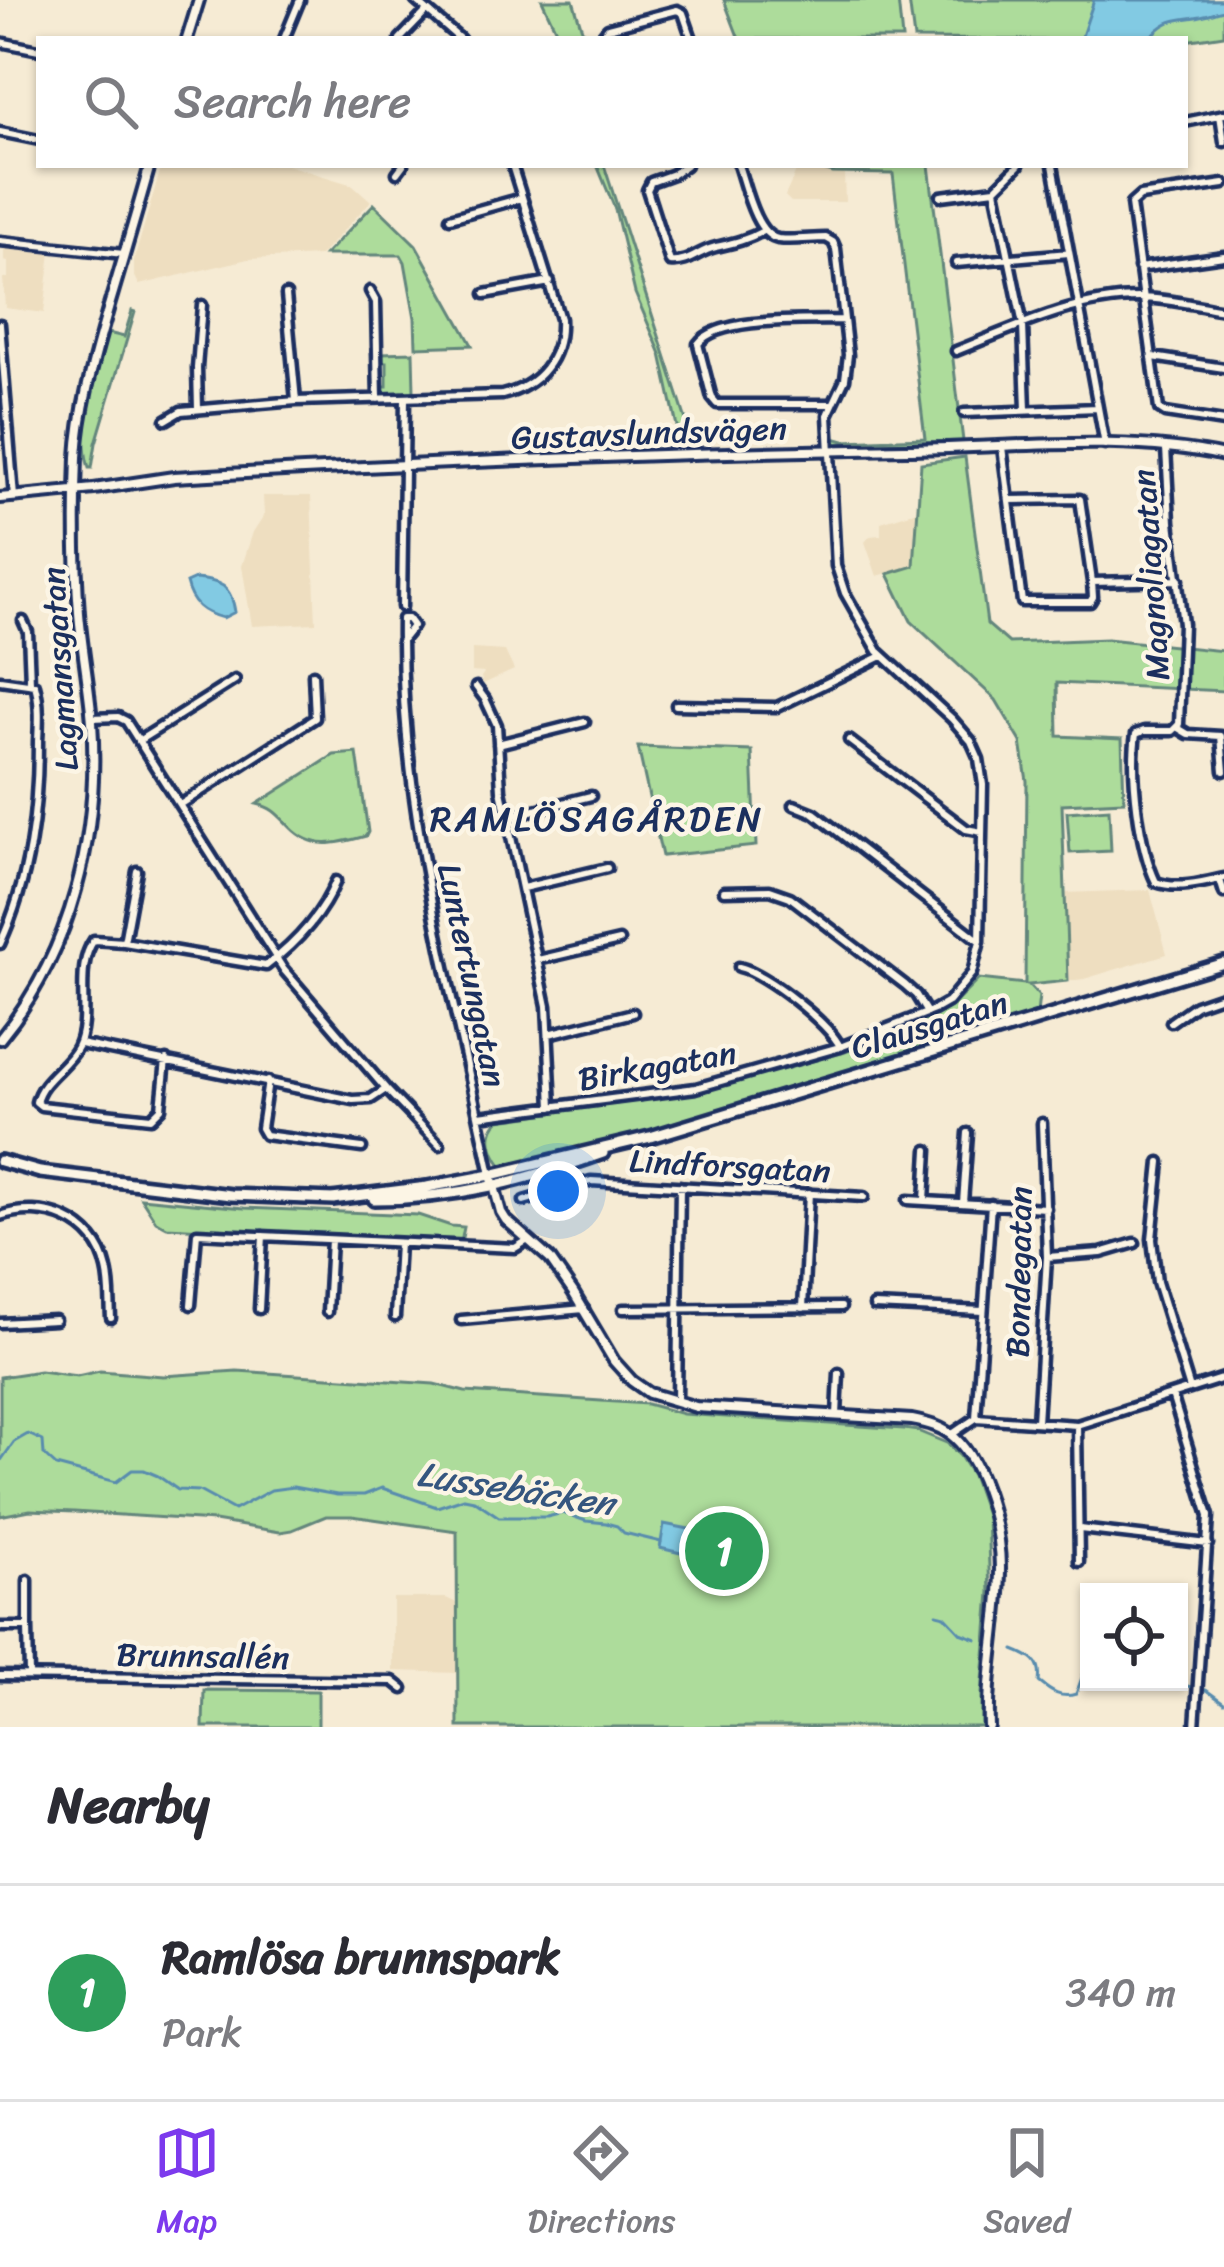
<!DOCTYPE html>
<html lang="en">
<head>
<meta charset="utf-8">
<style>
	:root { --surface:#fff; --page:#f2f2f3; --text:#2b2b33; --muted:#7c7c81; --line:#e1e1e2; --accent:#7c3aed }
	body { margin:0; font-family:Sriracha,sans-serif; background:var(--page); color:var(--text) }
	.controls { position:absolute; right:36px; bottom:36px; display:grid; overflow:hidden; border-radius:0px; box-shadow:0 3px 9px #0004 }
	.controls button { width:108px; height:108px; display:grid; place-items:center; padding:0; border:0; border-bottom:3px solid var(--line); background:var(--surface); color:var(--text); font:60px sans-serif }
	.you { position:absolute; left:558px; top:1191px; width:42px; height:42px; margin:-30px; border:9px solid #fff; border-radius:50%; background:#1a73e8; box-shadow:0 0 0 18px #1a73e833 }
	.badge { display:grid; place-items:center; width:78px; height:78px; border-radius:50%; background:var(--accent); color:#fff; font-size:39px; font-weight:700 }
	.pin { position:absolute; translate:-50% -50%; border:6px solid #fff; box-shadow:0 3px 12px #0006 }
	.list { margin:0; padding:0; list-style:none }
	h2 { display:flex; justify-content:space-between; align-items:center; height:156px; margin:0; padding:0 48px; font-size:51px }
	h2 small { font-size:39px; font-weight:400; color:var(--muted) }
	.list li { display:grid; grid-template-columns:78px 1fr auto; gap:36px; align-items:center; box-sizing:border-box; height:216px; padding:0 48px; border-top:3px solid var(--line) }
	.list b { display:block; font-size:45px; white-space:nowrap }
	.list p { margin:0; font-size:39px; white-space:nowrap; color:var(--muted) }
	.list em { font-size:39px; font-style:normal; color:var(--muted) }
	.icon { flex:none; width:66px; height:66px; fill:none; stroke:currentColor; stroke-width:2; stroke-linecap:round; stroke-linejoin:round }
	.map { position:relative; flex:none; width:1224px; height:1727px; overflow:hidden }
	.search { position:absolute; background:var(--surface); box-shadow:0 3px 9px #0004; left:36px; right:36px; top:36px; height:132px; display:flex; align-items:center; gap:30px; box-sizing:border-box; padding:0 42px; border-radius:0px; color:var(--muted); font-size:45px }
	.sheet { height:372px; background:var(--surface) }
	nav { display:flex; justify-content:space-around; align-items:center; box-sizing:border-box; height:168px; border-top:3px solid var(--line); background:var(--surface); font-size:33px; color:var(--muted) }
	nav a { display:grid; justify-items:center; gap:6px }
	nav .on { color:var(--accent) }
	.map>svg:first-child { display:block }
	.built { fill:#eedec0 }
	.green { fill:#addc9b; stroke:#64867c; stroke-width:3 }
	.water { fill:#82cae3; stroke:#598cae; stroke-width:3 }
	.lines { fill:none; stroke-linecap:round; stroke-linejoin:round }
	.stream { stroke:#598cae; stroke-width:3 }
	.minor-casing { stroke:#1b2f5e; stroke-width:15 }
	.tertiary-casing { stroke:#1b2f5e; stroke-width:16 }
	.secondary-casing { stroke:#1b2f5e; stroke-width:18 }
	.minor { stroke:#fcf5e5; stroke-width:6 }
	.tertiary { stroke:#fcf5e5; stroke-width:8 }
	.secondary { stroke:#fcf5e5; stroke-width:9 }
	.labels { text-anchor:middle; stroke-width:9; stroke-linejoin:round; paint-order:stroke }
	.street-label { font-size:33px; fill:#1b2f5e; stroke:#fcf5e5 }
	.neighbourhood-label { font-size:36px; letter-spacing:3px; fill:#1b2f5e; stroke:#fcf5e5 }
	.water-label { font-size:36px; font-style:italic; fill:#35567f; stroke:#fcf5e5 }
</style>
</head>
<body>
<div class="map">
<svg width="1224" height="1727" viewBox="0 0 1224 1727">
	<rect width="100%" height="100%" fill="#f6ebd4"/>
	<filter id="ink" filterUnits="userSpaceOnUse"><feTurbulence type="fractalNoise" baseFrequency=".00833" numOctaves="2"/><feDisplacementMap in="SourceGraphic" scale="24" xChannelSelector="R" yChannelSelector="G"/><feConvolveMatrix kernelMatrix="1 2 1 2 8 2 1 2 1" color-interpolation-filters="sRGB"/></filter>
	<g filter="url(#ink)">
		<path class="built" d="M 162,165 L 287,165 L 353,185 L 371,201 L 320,256 L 248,259 L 139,285 L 134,274 L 134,260 Z
			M 799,165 L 844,173 L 845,202 L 791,202 L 785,196 Z
			M 8,246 L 51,251 L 44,313 L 5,308 L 3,278 L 8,278 L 8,262 L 4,261 L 4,251 Z
			M 263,496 L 311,496 L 316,623 L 252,626 L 242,566 L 253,532 L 264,515 Z
			M 917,511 L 914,566 L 877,576 L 865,542 L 870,536 L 881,535 L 881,522 Z
			M 472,649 L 505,651 L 514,670 L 483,684 L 481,677 L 484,673 L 472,672 Z
			M 1150,890 L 1167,954 L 1084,979 L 1068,981 L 1063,893 Z
			M 393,1598 L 446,1598 L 459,1604 L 459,1673 L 393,1671 Z"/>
		<path class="green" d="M 542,0 L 573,0 L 585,39 L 560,39 Z
			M 724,0 L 898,0 L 902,39 L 739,39 Z
			M 909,0 L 1224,0 L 1224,35 L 1185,41 L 914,39 Z
			M 597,165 L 604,165 L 693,442 L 680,440 L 661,354 L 635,293 L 615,209 Z
			M 806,165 L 929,165 L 963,441 L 837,444 L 834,442 L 834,438 L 844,441 L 925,438 L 893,174 L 833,173 Z
			M 374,204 L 416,245 L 472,345 L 416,347 L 415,318 L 405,262 L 401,255 L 325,255 Z
			M 132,311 L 135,312 L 96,443 L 92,468 L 89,468 C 76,426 94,375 105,332 L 109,326 L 108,333 L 124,337 Z
			M 413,352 L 414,392 L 381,393 L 381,386 L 387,386 L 387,362 L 381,362 L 381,353 Z
			M 965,457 L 987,624 L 1009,643 L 1107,639 L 1224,651 L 1224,691 L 1057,683 L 1058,736 L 1122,739 L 1124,801 L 1062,804 L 1068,981 L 1029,985 L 1039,996 L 1037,1013 L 662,1127 L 505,1167 L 501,1165 C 491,1152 485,1132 499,1120 L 695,1093 L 845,1052 L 933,1017 L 951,1007 L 979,979 L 1025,984 L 1027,781 L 1021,742 L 996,700 L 911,621 L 888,574 L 914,566 L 921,463 Z
			M 638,747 L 752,751 L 756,846 L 662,856 Z
			M 357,753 L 368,832 L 366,836 C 337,844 313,851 290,827 C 278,815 274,808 257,804 L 334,755 Z
			M 1109,809 L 1111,851 L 1070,853 L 1067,812 Z
			M 141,1198 L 244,1208 L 418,1215 L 451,1226 L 464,1227 L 461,1243 L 167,1227 L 156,1221 Z
			M 40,1371 L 77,1376 L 100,1371 L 163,1376 L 237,1371 L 434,1384 L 465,1392 L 647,1404 L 683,1414 L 904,1429 L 918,1431 L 947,1443 L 960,1456 L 972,1475 L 987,1518 L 990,1592 L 982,1694 L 982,1727 L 458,1727 L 457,1531 L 352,1516 L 326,1516 L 292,1530 L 280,1532 L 214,1521 L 74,1512 L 30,1510 L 0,1516 L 0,1377 Z
			M 204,1690 L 318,1691 L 318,1727 L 203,1727 Z"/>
		<path class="water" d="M 1094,0 L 1224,0 L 1224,10 C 1217,11 1211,14 1205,15 C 1178,22 1169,15 1149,39 L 1081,39 Z
			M 195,579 C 221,581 231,585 235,612 L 223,618 C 202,613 191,604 186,583 Z
			M 664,1524 L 689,1529 L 711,1540 L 710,1560 L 660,1548 Z"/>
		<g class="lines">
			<path class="stream" d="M 0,1462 L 14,1442 L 28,1434 L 43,1441 L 44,1455 L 56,1466 L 116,1482 L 132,1470 L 144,1470 L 158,1476 L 178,1490 L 199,1491 L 234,1510 L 271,1490 L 293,1487 L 337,1495 L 364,1495 L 382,1488 L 437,1507 L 464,1498 L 474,1500 L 499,1517 L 547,1517 L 563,1513 L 586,1521 L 606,1523 L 617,1526 L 624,1533 L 661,1542
				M 937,1614 L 945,1616 L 961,1633 L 977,1639
				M 1014,1650 C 1032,1657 1042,1662 1039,1682 C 1051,1692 1061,1699 1076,1694 L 1084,1672 L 1089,1669
				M 1168,1682 L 1206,1690 L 1224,1703"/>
			<defs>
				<path id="minor" d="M 415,0 L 460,39
					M 284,39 L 300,0
					M 400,39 L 427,11
					M 599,39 L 608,28 L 677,10 L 683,13 L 692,39
					M 0,42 L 39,50
					M 1220,115 L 1224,142
					M 1185,122 L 1224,114
					M 0,132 L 39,140
					M 686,165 L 673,174 L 651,182 L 647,190 L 670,262 C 689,264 698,251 716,247 C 733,243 747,240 763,231
					M 1053,165 L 1105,445
					M 397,173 L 403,165
					M 1224,184 L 1140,196 L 1131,204 L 1159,409 L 1165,413 L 1224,422
					M 995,189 L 1023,325 L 1026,410
					M 941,196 L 995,189 L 1019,165
					M 450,218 L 522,198
					M 0,241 L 124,254
					M 956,263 L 1069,253
					M 1139,268 L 1224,256
					M 370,291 L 376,302 L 378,399
					M 485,294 L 550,282
					M 286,295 L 296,401
					M 0,324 L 14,497
					M 956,351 C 1014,328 1076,298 1139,298 C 1167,298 1196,306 1224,310
					M 1153,357 L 1224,368
					M 831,404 L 717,404 L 712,398 L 698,344 C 717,316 810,321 844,320
					M 198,409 L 197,368 L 202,305
					M 964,413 L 1098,408
					M 166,420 L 181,411 L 296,401 L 502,395 C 539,386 562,358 560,319 L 512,165
					M 1002,447 L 1022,602 L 1090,602 L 1093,597 L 1092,582 L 1179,580
					M 1166,448 L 1170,522 L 1183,624 L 1179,724 L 1172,731 L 1144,731 L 1136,734 C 1130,773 1139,847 1156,882 C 1176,890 1203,883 1224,878
					M 1009,500 L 1080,499 L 1092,582
					M 402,607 L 405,399
					M 23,621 L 28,632 L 30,682
					M 401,641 L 413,626 L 408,619 L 402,619 C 399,808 453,992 491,1175
					M 0,680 L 35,685 C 40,702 39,723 38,741 C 38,810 30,880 0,944
					M 476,687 L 485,699 L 497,725 L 501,790 L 547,1006 L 552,1107
					M 676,705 L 777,707 L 882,656
					M 92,718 L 118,717 L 126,721 L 284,970 L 386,1089 L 440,1145
					M 1178,728 L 1188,734 L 1221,736 L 1224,771
					M 140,740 L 235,680
					M 849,740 L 966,829 L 982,832
					M 498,744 L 585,722
					M 180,805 L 315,718 L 313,674
					M 794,805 L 814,813 L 980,941
					M 507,817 L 591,796
					M 1220,880 L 1224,893
					M 523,888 L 607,868
					M 724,891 L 770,890 L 790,897 L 905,985 L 916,995 L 927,1013
					M 124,942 L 137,871
					M 538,960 L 619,941
					M 739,967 C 764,972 830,1024 840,1047
					M 1171,1022 L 1195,1005 L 1224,995
					M 549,1034 L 633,1013
					M 80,1044 L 353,1100 L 371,1099 L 386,1089
					M 166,1060 L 161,1108 L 151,1118 L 41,1106 L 36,1102 C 41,1079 67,1067 77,1047 C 92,1017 73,969 94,940 L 124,942 L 266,966 C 295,944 322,915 336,881
					M 268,1081 L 261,1128 L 265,1135 L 362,1148
					M 479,1116 L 696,1088 L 840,1047 L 934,1010 L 948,1002 L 972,973 L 980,941 L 983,785 L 979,759 L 971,741 L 952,719 L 878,651 L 845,593 L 836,566 L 828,415 L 845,379 L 848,355 L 836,249 L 833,242 L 826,238 C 811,238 793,241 778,239 C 755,235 745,185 738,165
					M 1160,1162 L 1152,1239 L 1157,1282 L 1190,1389
					M 908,1200 L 1046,1208
					M 925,1200 L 928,1150
					M 524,1201 L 591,1181 L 864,1197
					M 963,1203 L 968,1133
					M 0,1216 C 44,1201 96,1220 107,1269 C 111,1285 110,1302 111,1318
					M 1047,1257 L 1101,1253 L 1135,1243
					M 191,1305 L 197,1233 L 515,1248 L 528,1240
					M 874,1306 L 983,1311
					M 803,1308 L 809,1193
					M 259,1309 L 263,1236
					M 623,1309 L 841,1307
					M 327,1312 L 331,1240
					M 395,1317 L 399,1243
					M 461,1320 L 584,1309
					M 0,1323 L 55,1320
					M 1172,1395 L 1209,1516 L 1195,1727
					M 677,1400 L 680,1186
					M 837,1415 L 839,1373
					M 976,1418 L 991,1204
					M 1037,1422 L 1047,1257 L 1042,1123
					M 1077,1425 L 1079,1562
					M 951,1435 L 976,1418 L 1077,1425 L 1224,1378
					M 1080,1529 L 1208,1544
					M 28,1580 L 28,1627
					M 0,1627 L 28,1627 L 29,1676
					M 0,1676 L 393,1681 L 403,1689"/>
				<path id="tertiary" d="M 187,39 L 199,0
					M 0,498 L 94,489 L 174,477 C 417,463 661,453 905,449 C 1005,448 1127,434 1224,456
					M 0,1039 C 72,952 100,834 92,722 C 89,685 82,649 79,613 C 75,561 75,509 77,457 C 80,405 95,356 109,306 C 123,259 137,212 150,165
					M 491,1175 L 501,1212 L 506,1220 L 550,1259 L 573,1292 L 614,1361 L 632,1381 L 649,1393 L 696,1407 L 912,1420 C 928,1423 943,1427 955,1438 C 984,1465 1000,1530 1000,1568 C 1000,1622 987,1673 989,1727"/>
				<path id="secondary" d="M 0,1161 L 40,1172 L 231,1195 L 334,1199
					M 332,1199 L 427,1187 L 491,1175 L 650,1137 L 1224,963
					M 374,1199 C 455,1199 528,1180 603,1153"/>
			</defs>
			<use href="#minor" class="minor-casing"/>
			<use href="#tertiary" class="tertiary-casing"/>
			<use href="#secondary" class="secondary-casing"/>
			<use href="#minor" class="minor"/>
			<use href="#tertiary" class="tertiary"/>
			<use href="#secondary" class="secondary"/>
		</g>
	</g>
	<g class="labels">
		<g class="street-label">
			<text transform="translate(649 432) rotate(-2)" y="12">Gustavslundsvägen</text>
			<text transform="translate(1150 575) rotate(-94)" y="12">Magnoliagatan</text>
			<text transform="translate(59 669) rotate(-94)" y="12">Lagmansgatan</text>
			<text transform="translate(473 975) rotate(78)" y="12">Luntertungatan</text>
			<text transform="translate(929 1024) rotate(-17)" y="12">Clausgatan</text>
			<text transform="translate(657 1065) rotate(-10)" y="12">Birkagatan</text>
			<text transform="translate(730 1165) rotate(3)" y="12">Lindforsgatan</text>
			<text transform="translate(1018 1272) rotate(-89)" y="12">Bondegatan</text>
			<text transform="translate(203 1655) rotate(1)" y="12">Brunnsallén</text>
		</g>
		<g class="neighbourhood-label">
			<text x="597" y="831">RAMLÖSAGÅRDEN</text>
		</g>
		<g class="water-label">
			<text transform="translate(516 1488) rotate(9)" y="13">Lussebäcken</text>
		</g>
	</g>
</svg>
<div class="controls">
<button><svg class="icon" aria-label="locate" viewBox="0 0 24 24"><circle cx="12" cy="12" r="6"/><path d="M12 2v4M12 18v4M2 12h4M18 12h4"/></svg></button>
</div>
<div class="you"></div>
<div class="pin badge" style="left:724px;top:1551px;background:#2e9e5b">1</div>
<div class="search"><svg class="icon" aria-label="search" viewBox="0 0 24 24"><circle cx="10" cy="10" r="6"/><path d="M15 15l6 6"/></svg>Search here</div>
</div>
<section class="sheet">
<h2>Nearby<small></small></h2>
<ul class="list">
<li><span class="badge" style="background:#2e9e5b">1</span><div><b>Ramlösa brunnspark</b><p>Park</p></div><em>340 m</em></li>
</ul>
</section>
<nav>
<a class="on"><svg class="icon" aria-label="map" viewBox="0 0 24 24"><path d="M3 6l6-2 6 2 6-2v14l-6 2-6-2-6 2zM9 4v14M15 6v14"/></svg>Map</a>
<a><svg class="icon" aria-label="directions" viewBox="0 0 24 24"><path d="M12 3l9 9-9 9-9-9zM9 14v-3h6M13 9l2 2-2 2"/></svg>Directions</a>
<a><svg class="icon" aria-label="saved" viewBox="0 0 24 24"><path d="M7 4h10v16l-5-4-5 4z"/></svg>Saved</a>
</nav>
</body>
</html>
